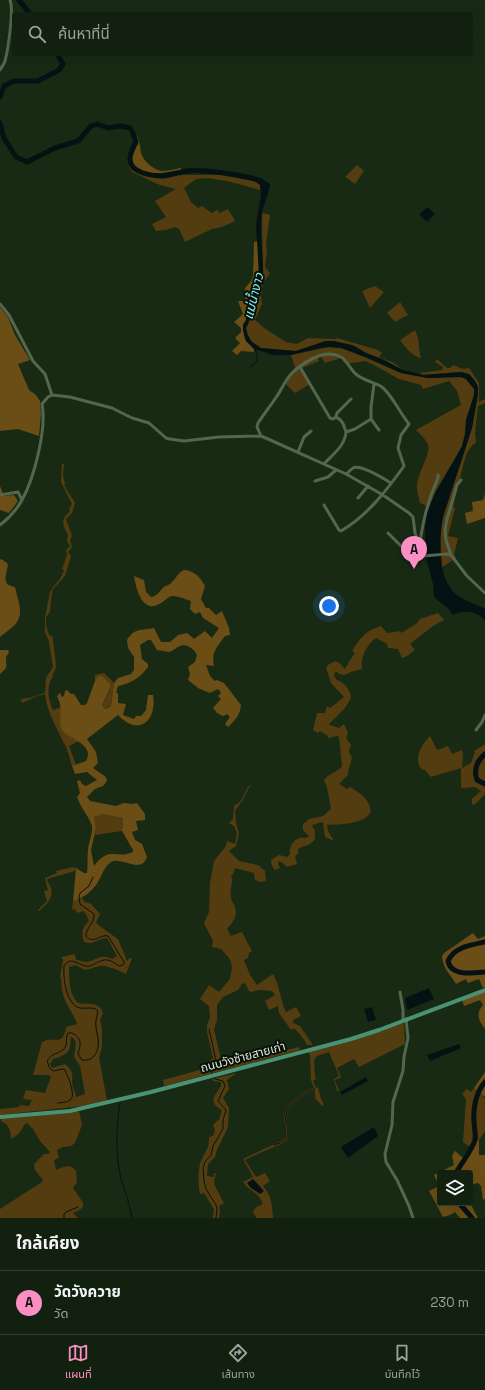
<!DOCTYPE html>
<html lang="th">
<head>
<meta charset="utf-8">
<style>
	:root { --surface:#12200f; --page:#1b2818; --text:#f1f3f6; --muted:#9ca39e; --line:#313e2f; --accent:#fb8fc4 }
	body { margin:0; font-family:"Space Grotesk","Noto Sans Thai",sans-serif; background:var(--page); color:var(--text) }
	.controls { position:absolute; right:12px; bottom:12px; display:grid; overflow:hidden; border-radius:4px; box-shadow:0 4px 16px #0002 }
	.controls button { width:36px; height:36px; display:grid; place-items:center; padding:0; border:0; border-bottom:1px solid var(--line); background:var(--surface); color:var(--text); font:20px sans-serif }
	.you { position:absolute; left:329px; top:606px; width:14px; height:14px; margin:-10px; border:3px solid #fff; border-radius:50%; background:#1a73e8; box-shadow:0 0 0 6px #1a73e833 }
	.badge { display:grid; place-items:center; width:26px; height:26px; border-radius:50%; background:var(--accent); color:#111; font-size:13px; font-weight:700 }
	.pin { position:absolute; translate:-50% -33px; filter:drop-shadow(0 1px 2px #0008) }
	.pin::after { content:''; position:absolute; top:21px; width:14px; height:12px; background:inherit; clip-path:polygon(0 0,100% 0,50% 100%) }
	.list { margin:0; padding:0; list-style:none }
	h2 { display:flex; justify-content:space-between; align-items:center; height:52px; margin:0; padding:0 16px; font-size:17px }
	h2 small { font-size:13px; font-weight:400; color:var(--muted) }
	.list li { display:grid; grid-template-columns:26px 1fr auto; gap:12px; align-items:center; box-sizing:border-box; height:64px; padding:0 16px; border-top:1px solid var(--line) }
	.list b { display:block; font-size:15px; white-space:nowrap }
	.list p { margin:0; font-size:13px; white-space:nowrap; color:var(--muted) }
	.list em { font-size:13px; font-style:normal; color:var(--muted) }
	.icon { flex:none; width:22px; height:22px; fill:none; stroke:currentColor; stroke-width:2; stroke-linecap:round; stroke-linejoin:round }
	.map { position:relative; flex:none; width:485px; height:1218px; overflow:hidden }
	.search { position:absolute; background:var(--surface); box-shadow:0 4px 16px #0002; left:12px; right:12px; top:12px; height:44px; display:flex; align-items:center; gap:10px; box-sizing:border-box; padding:0 14px; border-radius:4px; color:var(--muted); font-size:15px }
	.sheet { height:116px; background:var(--surface) }
	nav { display:flex; justify-content:space-around; align-items:center; box-sizing:border-box; height:56px; border-top:1px solid var(--line); background:var(--surface); font-size:11px; color:var(--muted) }
	nav a { display:grid; justify-items:center; gap:2px }
	nav .on { color:var(--accent) }
	.map>svg:first-child { display:block }
	.green { fill:#533c10; fill-rule:evenodd }
	.forest { fill:#6b4e16; fill-rule:evenodd }
	.water { fill:#051213 }
	.lines { fill:none; stroke-linecap:round; stroke-linejoin:round }
	.stream { stroke:#051213; stroke-width:1 }
	.river { stroke:#051213; stroke-width:5 }
	.minor { stroke:#53674f; stroke-width:3 }
	.major { stroke:#499275; stroke-width:4 }
	.labels { text-anchor:middle; stroke-width:4; stroke-linejoin:round; paint-order:stroke }
	.street-label { font-size:12px; fill:#dde8da; stroke:#081007 }
	.water-label { font-size:13px; font-style:italic; fill:#84f6fc; stroke:#081007 }
</style>
</head>
<body>
<div class="map">
<svg width="485" height="1218" viewBox="0 0 485 1218">
	<rect width="100%" height="100%" fill="#182a14"/>
	<path class="green" d="M 127,162 L 134,170 L 153,177 L 185,175 L 221,175 L 257,182 L 260,185 L 260,190 C 247,186 210,175 197,179 C 192,181 188,185 184,188 L 191,202 L 198,208 L 202,206 L 212,213 L 217,210 L 220,213 L 228,209 L 235,221 L 222,227 L 212,229 L 185,242 L 179,229 L 175,227 L 166,230 L 156,231 L 152,224 L 166,217 L 155,201 L 176,189 L 160,185 L 132,172 Z
		M 357,165 L 364,171 L 355,184 L 345,177 Z
		M 262,213 L 270,215 L 266,244 L 267,251 L 265,267 L 270,273 L 263,283 L 261,295 L 262,304 L 255,320 L 264,328 L 286,342 L 297,344 L 308,338 L 336,339 L 337,338 L 378,350 L 382,353 L 379,357 L 394,363 L 403,370 L 382,359 L 366,353 L 355,346 L 334,341 L 325,341 L 296,351 L 261,348 L 252,342 L 245,330 L 252,312 L 251,302 L 254,294 L 262,284 L 263,273 Z
		M 375,286 L 384,292 L 370,308 L 362,291 Z
		M 400,302 L 408,315 L 395,322 L 387,313 Z
		M 415,330 C 420,340 418,348 421,358 C 413,357 405,347 400,340 Z
		M 329,347 L 341,348 L 352,352 L 401,373 L 428,378 L 461,377 L 466,379 L 474,389 L 474,395 L 466,420 L 465,434 L 462,446 L 456,457 L 436,491 L 429,507 L 420,503 C 419,497 416,490 417,484 C 418,474 431,453 428,445 C 426,439 420,434 416,430 L 461,405 L 457,391 L 449,381 L 423,389 L 421,385 L 399,379 L 374,365 L 366,361 L 345,364 L 341,358 L 325,363 L 321,357 L 318,358 L 319,361 L 302,368 L 310,384 L 295,393 L 284,382 L 295,368 L 291,355 Z
		M 437,359 L 447,368 L 450,368 L 454,365 C 459,368 463,370 469,368 L 479,383 L 479,402 L 485,399 L 485,403 L 478,406 L 475,433 L 476,443 C 465,448 463,468 460,479 L 462,481 L 458,486 L 453,507 L 455,508 L 448,536 L 458,538 L 454,555 L 456,558 L 442,567 L 440,532 L 443,517 L 472,428 L 478,394 L 478,387 L 475,381 L 469,374 L 461,372 L 423,375 L 420,373 L 442,370 L 443,367 L 435,362 Z
		M 62,464 L 64,464 L 63,475 L 65,484 L 64,485 L 75,503 L 72,513 L 66,519 L 71,533 L 72,536 L 70,540 L 72,547 L 68,552 L 71,556 L 65,576 L 53,589 L 52,593 L 50,611 L 46,618 L 46,625 L 49,635 L 52,636 C 53,638 56,663 56,666 C 56,669 54,672 52,675 L 53,676 C 46,687 48,699 53,710 L 61,707 L 61,714 L 70,736 L 79,741 L 69,746 L 76,765 L 72,766 C 70,759 68,751 65,745 C 57,729 47,712 45,694 L 37,696 L 22,703 L 21,699 C 29,699 37,695 45,693 L 46,678 L 53,667 L 49,642 L 45,632 L 45,618 L 50,592 L 53,587 L 60,579 L 64,570 L 62,569 L 67,555 L 66,550 L 70,546 L 67,541 L 68,534 C 62,527 61,517 70,512 L 69,509 L 72,504 L 61,482 Z
		M 438,613 L 444,620 L 433,626 L 410,644 L 415,650 L 407,656 L 402,658 L 398,649 L 388,648 L 387,644 L 376,638 C 367,644 360,658 362,669 L 351,672 L 344,675 L 339,674 L 337,672 L 335,672 L 334,676 L 337,680 C 345,683 350,689 351,698 L 345,708 L 329,724 L 330,725 L 339,728 L 344,724 L 348,733 L 346,738 L 351,745 L 349,752 L 352,758 L 348,772 L 348,775 L 339,784 L 347,789 L 350,787 C 361,794 369,798 371,812 C 363,825 340,824 327,825 L 328,831 L 334,841 L 325,837 L 323,822 L 312,825 L 315,831 L 315,839 C 310,846 305,845 298,849 L 298,853 L 295,857 L 297,864 L 287,867 L 281,862 L 279,861 L 278,864 L 280,868 L 275,870 L 272,866 L 271,860 L 279,855 L 287,857 L 290,854 C 289,848 293,840 299,838 C 304,837 305,839 309,836 L 303,830 L 303,824 L 309,819 L 323,816 L 331,809 L 327,787 L 324,780 C 330,772 337,773 342,766 L 339,737 L 337,736 L 328,738 L 327,735 L 320,731 L 318,733 L 313,730 L 317,713 L 325,713 L 327,706 L 330,708 L 344,697 L 331,683 L 326,668 L 328,665 L 335,661 L 341,664 L 341,665 L 345,669 L 350,660 L 355,653 L 352,651 C 361,637 365,631 381,626 L 387,633 L 400,631 L 401,633 L 416,624 L 420,619 Z
		M 104,673 L 114,683 L 111,706 L 105,709 L 102,705 L 110,689 L 95,681 L 95,675 Z
		M 430,736 L 437,750 L 448,746 L 452,754 L 462,750 L 463,756 L 462,768 L 471,763 L 475,752 L 474,751 L 485,744 L 485,794 L 474,805 L 472,804 L 472,799 L 481,791 L 475,787 L 463,788 L 461,787 L 461,768 L 431,777 L 424,769 L 422,770 C 413,759 421,745 430,736 Z
		M 251,784 L 242,801 L 235,811 L 236,823 L 239,833 L 236,846 L 229,851 L 239,861 L 258,865 L 265,871 L 266,881 L 260,882 L 255,880 L 254,873 L 235,868 L 233,874 L 231,876 C 234,883 229,890 231,898 C 231,901 234,904 235,907 C 238,916 233,922 227,929 L 231,936 L 242,932 L 252,951 L 249,953 L 248,958 L 244,960 L 250,975 L 257,985 L 273,974 C 280,986 280,1000 286,1012 L 296,1007 L 301,1016 L 293,1020 L 293,1023 L 300,1026 L 313,1045 L 307,1045 C 305,1040 298,1032 294,1028 L 291,1030 L 279,1013 L 278,1006 L 269,1010 L 265,1001 L 275,995 L 272,991 L 259,990 L 251,992 L 249,991 L 245,983 L 242,984 L 238,990 L 223,997 L 217,1005 L 217,1020 L 214,1029 L 220,1055 L 221,1066 L 299,1047 L 300,1050 L 164,1086 L 163,1080 L 207,1068 L 207,1063 L 213,1058 L 207,1032 L 207,1025 L 210,1017 L 209,1006 L 200,999 L 209,985 L 219,992 L 230,979 L 232,968 L 231,962 L 229,958 L 221,949 L 212,947 L 213,941 L 204,923 L 209,912 L 210,883 L 214,861 L 226,846 L 227,841 L 235,844 L 237,833 L 234,826 L 229,823 L 233,819 L 234,806 L 240,802 L 248,787 Z
		M 102,814 L 124,818 L 122,824 L 122,831 L 95,835 L 96,828 L 94,817 Z
		M 73,867 L 76,868 L 75,871 L 47,879 C 48,883 50,885 51,888 C 54,898 45,906 39,911 L 38,910 L 47,901 L 44,891 L 48,890 L 45,878 L 57,873 L 56,871 Z
		M 82,898 L 85,902 L 91,904 L 100,914 L 96,922 L 98,925 L 118,939 L 127,961 L 130,958 L 132,958 L 126,974 C 121,971 104,964 99,966 C 87,969 88,973 76,965 L 69,967 C 69,978 69,995 78,1003 C 88,1005 99,1001 103,1013 L 100,1020 L 102,1029 L 102,1046 L 99,1058 L 107,1100 L 83,1106 L 0,1115 L 0,1109 L 19,1107 L 20,1105 L 29,1106 L 32,1100 L 23,1099 L 26,1090 L 45,1093 L 51,1077 L 49,1075 L 33,1075 L 42,1042 C 53,1035 63,1048 66,1027 L 77,1024 C 74,1014 65,1004 63,994 C 61,989 62,983 61,978 L 60,977 L 63,960 L 61,957 L 75,954 L 76,960 C 79,960 84,962 86,962 C 97,961 99,953 112,959 L 117,956 L 107,938 C 98,938 93,946 84,942 C 81,932 82,928 89,921 L 86,914 L 83,911 L 77,913 L 75,909 L 72,910 L 73,901 ZM 71,1037 L 73,1038 L 76,1042 L 74,1057 L 80,1066 L 85,1094 L 76,1097 C 76,1093 74,1091 73,1088 C 70,1077 77,1074 65,1064 L 52,1068 L 50,1064 L 53,1059 C 59,1057 68,1055 70,1047 C 71,1044 70,1040 71,1037 Z
		M 404,1023 L 405,1044 L 359,1067 L 354,1059 L 337,1068 L 341,1077 L 335,1080 L 339,1091 L 337,1091 L 334,1079 L 339,1076 L 329,1052 L 317,1056 L 314,1060 L 315,1076 L 316,1079 L 313,1081 L 316,1088 L 318,1087 L 321,1099 L 324,1105 L 322,1106 L 315,1098 L 315,1090 C 299,1096 286,1105 286,1124 C 286,1130 288,1135 287,1140 L 281,1144 L 262,1152 L 245,1160 L 256,1177 L 265,1173 L 270,1181 L 263,1186 C 272,1196 272,1206 273,1218 L 257,1218 L 253,1212 L 256,1207 L 263,1204 C 259,1192 250,1192 243,1182 L 253,1177 L 243,1159 L 281,1141 L 285,1138 C 285,1133 284,1127 284,1122 C 285,1104 298,1094 314,1088 L 311,1080 L 310,1055 L 308,1052 Z
		M 237,1073 L 227,1080 L 229,1089 L 223,1098 L 229,1108 L 228,1127 L 217,1150 L 215,1157 L 208,1164 L 207,1176 L 214,1177 L 214,1173 L 216,1173 L 214,1182 L 215,1186 L 224,1203 L 219,1206 L 220,1210 L 219,1218 L 213,1218 L 214,1209 L 204,1193 L 200,1194 C 198,1187 198,1168 201,1161 C 206,1150 209,1150 209,1137 L 213,1136 L 215,1130 L 213,1125 L 217,1121 L 219,1120 L 222,1110 C 207,1102 215,1096 221,1086 L 221,1082 L 213,1081 L 212,1079 Z
		M 474,1088 L 485,1099 L 485,1131 L 479,1140 L 472,1140 L 470,1147 L 463,1142 L 466,1099 L 462,1094 L 467,1089 L 471,1092 Z
		M 79,1110 L 82,1125 L 75,1143 L 71,1146 L 63,1147 L 57,1150 L 59,1158 L 54,1160 L 56,1170 C 64,1167 70,1163 76,1171 L 77,1183 L 73,1187 C 78,1199 93,1206 73,1213 L 78,1218 L 0,1218 L 0,1209 L 42,1182 L 43,1180 L 35,1170 L 34,1164 L 44,1154 L 48,1154 L 50,1152 L 40,1141 L 33,1129 L 27,1123 L 24,1125 C 21,1132 18,1135 11,1139 C 11,1130 9,1125 1,1121 L 1,1118 Z"/>
	<path class="forest" d="M 136,134 C 140,141 140,146 141,153 C 143,161 154,170 162,171 C 168,171 175,169 181,168 L 181,170 C 169,172 137,179 132,161 C 131,154 133,149 138,144 Z
		M 258,241 L 259,274 L 256,284 L 251,290 L 246,320 L 243,325 L 244,336 L 246,341 L 254,349 L 254,352 L 241,351 L 237,355 L 232,351 L 240,343 L 235,338 L 241,332 L 241,328 L 234,322 L 243,314 L 238,301 L 245,301 L 245,288 L 251,281 L 253,276 L 254,242 Z
		M 0,307 L 8,317 L 15,335 L 30,360 L 18,364 L 29,390 L 36,395 L 40,401 L 41,414 L 39,436 L 18,429 L 0,431 Z
		M 0,486 L 4,496 L 14,495 L 18,501 L 9,513 L 0,510 Z
		M 485,494 L 485,518 L 467,524 L 465,513 L 473,511 L 472,502 L 483,500 Z
		M 0,559 L 3,560 L 8,564 C 7,574 0,585 15,587 C 17,598 24,612 17,622 C 13,628 5,632 0,637 Z
		M 184,570 C 195,571 200,577 205,586 L 201,599 L 206,608 L 209,608 L 216,615 L 222,611 L 229,628 L 230,635 L 225,636 C 217,647 211,652 214,666 L 206,665 L 210,676 L 215,681 L 217,680 L 224,683 L 241,705 C 240,716 235,720 228,727 L 225,724 L 230,717 L 227,714 L 223,716 L 217,713 L 213,708 L 221,699 L 218,696 L 221,693 L 219,690 L 218,689 L 210,693 L 198,688 L 188,680 L 190,674 L 188,667 L 195,662 L 197,655 C 194,648 185,642 178,647 C 174,649 173,651 169,652 L 157,650 L 151,640 L 148,640 L 140,645 L 142,659 L 148,664 L 148,667 C 141,677 130,684 118,686 L 116,693 L 118,693 L 118,703 L 126,704 L 123,715 L 134,719 L 136,716 L 141,716 L 146,710 L 148,695 L 153,695 C 157,721 139,737 118,715 L 87,739 L 96,752 L 98,763 L 93,768 L 106,777 L 107,781 L 103,786 L 95,789 L 87,797 L 90,801 L 116,806 L 124,803 L 132,804 L 137,803 L 145,814 L 145,820 L 136,821 L 138,830 L 132,832 L 135,840 L 142,844 L 147,857 C 141,875 122,856 111,862 C 104,867 103,873 99,880 C 94,890 84,898 73,901 L 76,868 L 84,873 L 87,873 C 88,865 87,858 88,851 C 88,842 93,835 92,826 C 89,816 81,809 77,797 L 80,793 L 77,781 L 80,780 L 82,784 L 86,786 L 97,780 L 87,772 L 75,774 L 72,766 L 86,761 C 95,744 70,740 62,730 C 58,723 62,712 60,705 C 60,702 58,699 57,696 L 60,693 L 62,697 L 64,696 L 65,691 L 67,690 L 71,694 L 74,694 L 81,705 L 85,705 L 87,703 L 95,681 L 99,676 L 103,677 L 110,684 L 110,688 L 102,705 L 105,709 L 108,708 L 111,706 L 114,683 L 118,678 L 131,674 L 134,670 L 134,657 L 128,648 L 127,640 C 135,627 142,631 154,628 L 161,642 L 170,642 L 178,635 L 187,633 L 194,639 L 205,631 L 212,638 L 219,628 L 203,618 L 200,612 L 195,614 L 190,609 L 191,601 C 185,599 178,596 172,596 C 167,597 165,601 161,603 C 143,615 136,590 134,576 L 144,580 L 146,592 L 151,597 C 158,596 159,591 164,587 C 167,585 170,585 172,582 C 177,577 178,573 184,570 ZM 102,814 L 123,818 L 122,831 L 133,850 L 133,852 C 116,860 110,845 94,866 L 91,850 L 96,828 L 94,817 Z
		M 0,650 L 8,650 L 9,652 L 6,657 C 6,666 9,667 0,674 Z
		M 473,933 L 478,939 L 485,936 L 485,987 L 483,988 L 479,979 L 468,983 L 466,979 L 456,984 C 450,973 443,970 442,956 L 444,953 Z
		M 485,992 L 485,1029 C 479,1021 475,1014 483,1005 L 480,1000 L 464,1006 L 462,1000 Z
		M 485,1072 L 485,1095 L 484,1097 L 474,1088 Z
		M 472,1140 L 479,1140 L 479,1155 L 485,1155 L 485,1199 L 483,1200 L 481,1186 L 478,1183 L 470,1185 L 470,1173 L 440,1173 L 440,1203 L 470,1203 L 478,1218 L 460,1218 L 455,1212 L 450,1215 L 443,1217 L 429,1191 L 439,1186 L 434,1175 L 454,1165 L 452,1156 L 455,1151 L 463,1158 L 470,1147 Z"/>
	<path class="water" d="M 255,177 L 261,178 L 270,184 C 270,192 263,204 262,214 C 259,235 264,258 263,279 C 261,286 255,290 253,296 C 249,307 253,318 246,328 L 248,336 L 252,342 L 261,348 L 296,351 L 326,341 L 333,341 L 352,345 L 366,353 L 382,359 L 403,370 L 423,375 L 461,372 L 469,374 L 475,381 L 478,387 L 478,394 L 472,428 L 443,517 C 439,540 437,579 457,595 C 465,601 476,604 485,609 L 485,620 C 475,611 465,609 453,615 L 447,607 L 437,600 L 434,597 L 433,584 L 426,558 L 425,527 L 427,513 L 436,491 L 456,457 L 462,446 L 465,434 L 466,420 L 474,395 L 474,389 L 466,379 L 461,377 L 428,378 L 401,373 L 366,357 L 341,348 L 329,347 L 320,348 L 291,355 L 273,355 L 254,349 L 246,341 L 243,330 L 243,325 L 246,320 L 248,295 L 256,284 L 259,274 L 256,224 L 261,195 L 260,185 L 255,181 Z
		M 428,207 L 435,214 L 427,222 L 419,214 Z
		M 429,988 L 434,999 L 407,1010 L 405,998 Z
		M 372,1007 L 376,1020 L 368,1022 L 364,1009 Z
		M 459,1044 L 461,1048 L 430,1061 L 427,1055 Z
		M 366,1077 L 368,1081 L 342,1095 L 340,1092 Z
		M 374,1127 L 378,1136 L 348,1158 L 341,1147 Z
		M 253,1179 L 264,1191 L 260,1194 L 251,1188 L 247,1183 Z"/>
	<g class="lines">
		<path class="stream" d="M 250,367 C 261,361 257,358 255,349
			M 209,1029 L 215,1056 L 215,1061 L 210,1069 L 212,1074
			M 213,1077 L 215,1079 L 223,1081 L 225,1086 L 218,1101 L 226,1110 L 223,1120 L 223,1129 L 213,1146 L 211,1155 L 205,1162 L 203,1168 L 204,1181 L 206,1189 L 216,1205 L 217,1209 L 216,1218
			M 58,1103 C 75,1102 74,1097 70,1082 C 68,1078 67,1074 65,1070 L 62,1069 L 54,1071 C 51,1070 49,1068 48,1064 C 45,1055 59,1054 64,1049 C 68,1044 65,1038 68,1033 L 72,1033 C 82,1038 81,1044 78,1054 L 82,1060 C 94,1062 100,1050 98,1039 C 98,1035 96,1031 96,1027 C 95,1021 97,1017 98,1011 C 93,1006 87,1009 80,1008 C 66,1005 63,978 64,966 C 71,954 80,968 90,966 C 96,964 101,959 108,960 C 113,961 116,965 120,966 L 124,964 L 124,962 L 108,936 C 100,934 93,945 86,936 C 86,927 95,923 94,914 L 80,904 L 79,897 L 80,893 L 89,886 L 93,877
			M 120,1103 C 116,1130 115,1152 121,1179 C 125,1192 130,1205 132,1218
			M 274,1145 L 280,1143 L 286,1139 C 286,1133 284,1128 285,1123 C 286,1103 299,1095 315,1089
			M 64,1218 L 64,1214 L 66,1212 L 78,1207"/>
		<path class="river" d="M 19,0 L 30,14
			M 0,97 L 4,86 L 14,81 L 38,81 L 59,70 L 63,64 L 57,54
			M 0,123 L 4,138 L 16,157 L 27,162 L 55,148 L 78,141 L 91,126 L 97,124 L 108,128 L 120,126 L 130,128 L 133,133 L 136,142 C 133,148 130,153 130,159 C 130,173 152,176 163,176 C 171,175 179,172 187,171 C 201,169 248,175 260,181
			M 485,754 C 477,761 473,769 477,780 L 485,784
			M 485,942 C 471,945 454,947 448,961 C 451,977 474,973 485,972
			M 456,1173 C 462,1162 471,1152 475,1140 C 476,1134 474,1127 474,1121 C 473,1108 476,1092 485,1082
			M 459,1203 L 472,1218"/>
		<path class="minor" d="M 0,70 C 2,67 4,64 5,61 C 8,50 14,10 10,0
			M 0,304 L 9,315 L 33,361 L 45,374 L 52,395
			M 300,367 L 330,418 L 333,419 L 336,417 C 343,420 344,426 346,432 L 355,429 L 371,419
			M 374,384 L 371,407 L 371,419 L 379,430
			M 336,417 L 337,413 L 351,399
			M 261,436 L 257,427 L 258,423 C 264,414 271,405 277,396 C 282,389 285,380 292,373 C 304,362 325,348 341,357 C 347,360 351,371 357,375 C 365,381 376,383 382,387 C 392,395 400,413 409,424 L 401,435 L 398,448 L 404,466 C 387,490 367,516 341,531 L 339,530 L 324,505
			M 298,452 L 304,437 L 311,431
			M 324,464 C 333,454 345,446 346,432
			M 346,474 C 348,473 351,469 353,468 C 361,464 384,479 391,483
			M 315,481 L 328,477 L 336,470
			M 0,495 L 18,492 L 22,500
			M 358,498 L 368,486
			M 0,525 C 8,519 17,509 22,500 C 34,479 47,428 42,404 L 48,397 L 52,395 L 70,397 L 112,408 L 132,418 L 149,423 L 166,438 L 170,439 L 184,441 L 219,437 L 261,436 L 268,439 L 346,474 L 383,495 L 409,513 L 413,517 L 415,533 L 423,556 L 447,554 L 451,555 L 467,576 L 485,593
			M 388,533 L 408,553 L 419,548 C 423,522 427,502 438,478 L 438,475
			M 451,555 L 446,540 L 445,530 L 447,519 L 457,485 L 461,480
			M 476,730 L 482,722 L 485,715
			M 400,992 L 403,1010 L 403,1021
			M 406,1019 L 408,1038 L 404,1057 L 403,1071 L 393,1102 L 392,1125 L 385,1154 L 386,1162 L 397,1180 L 409,1206 L 413,1218"/>
		<path class="major" d="M 0,1117 L 70,1111 L 151,1092 L 351,1039 L 379,1030 L 485,990"/>
	</g>
	<g class="labels">
		<g class="street-label">
			<text transform="translate(243 1057) rotate(-15)" y="4">ถนนวังซ้ายสายเก่า</text>
		</g>
		<g class="water-label">
			<text transform="translate(253 296) rotate(-76)" y="5">แม่น้ำงาว</text>
		</g>
	</g>
</svg>
<div class="controls">
<button><svg class="icon" aria-label="layers" viewBox="0 0 24 24"><path d="M12 4l9 5-9 5-9-5zM3 14l9 5 9-5"/></svg></button>
</div>
<div class="you"></div>
<div class="pin badge" style="left:414px;top:569px">A</div>
<div class="search"><svg class="icon" aria-label="search" viewBox="0 0 24 24"><circle cx="10" cy="10" r="6"/><path d="M15 15l6 6"/></svg>ค้นหาที่นี่</div>
</div>
<section class="sheet">
<h2>ใกล้เคียง<small></small></h2>
<ul class="list">
<li><span class="badge">A</span><div><b>วัดวังควาย</b><p>วัด</p></div><em>230 m</em></li>
</ul>
</section>
<nav>
<a class="on"><svg class="icon" aria-label="map" viewBox="0 0 24 24"><path d="M3 6l6-2 6 2 6-2v14l-6 2-6-2-6 2zM9 4v14M15 6v14"/></svg>แผนที่</a>
<a><svg class="icon" aria-label="directions" viewBox="0 0 24 24"><path d="M12 3l9 9-9 9-9-9zM9 14v-3h6M13 9l2 2-2 2"/></svg>เส้นทาง</a>
<a><svg class="icon" aria-label="saved" viewBox="0 0 24 24"><path d="M7 4h10v16l-5-4-5 4z"/></svg>บันทึกไว้</a>
</nav>
</body>
</html>
